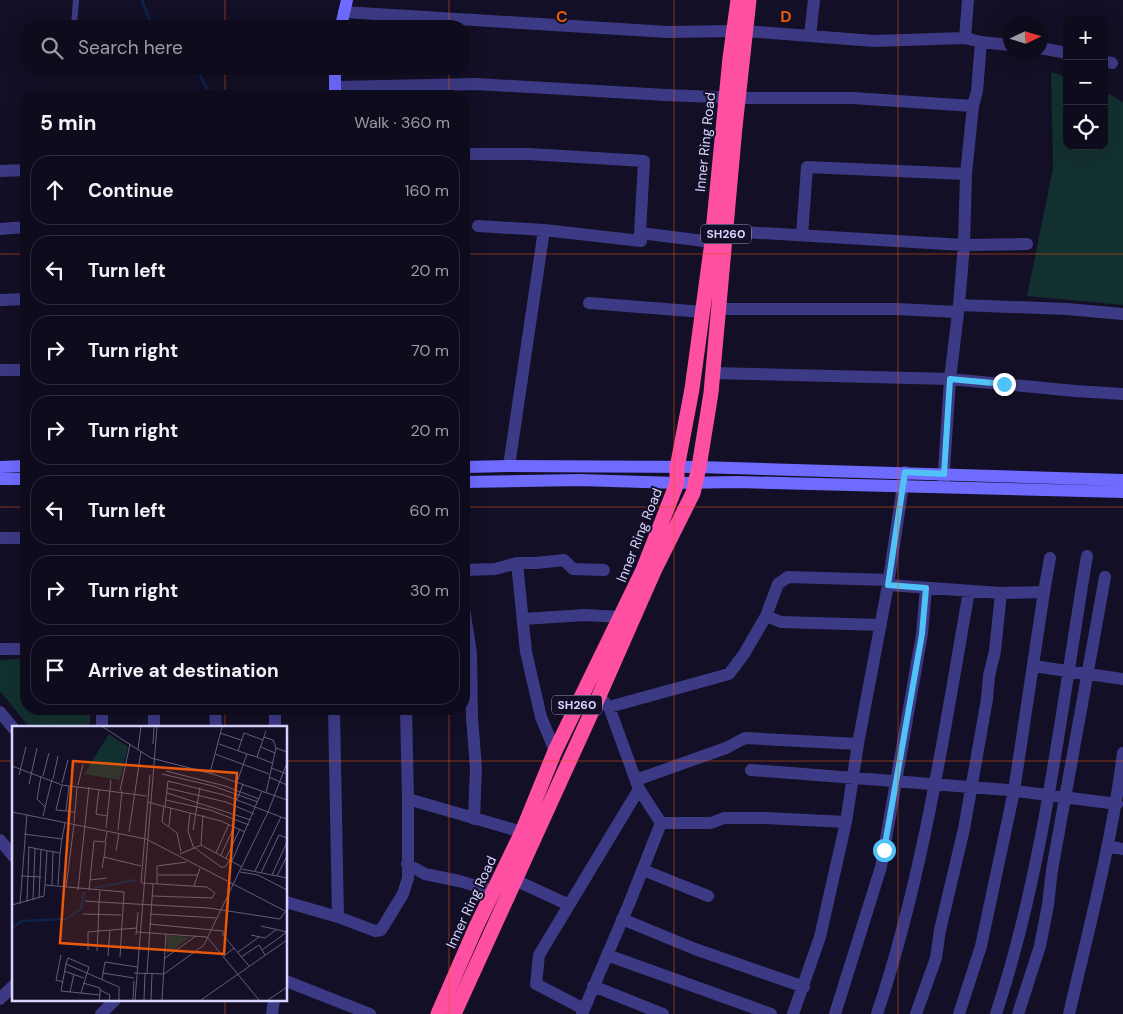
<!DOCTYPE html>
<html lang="en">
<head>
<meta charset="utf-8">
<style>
	:root { --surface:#0e0b1c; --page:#171425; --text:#f1f3f6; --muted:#9b9ba3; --line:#2e2b3b }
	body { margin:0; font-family:"DM Sans",sans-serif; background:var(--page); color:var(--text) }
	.controls { position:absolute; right:15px; top:15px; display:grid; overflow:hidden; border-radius:10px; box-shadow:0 5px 20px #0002 }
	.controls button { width:45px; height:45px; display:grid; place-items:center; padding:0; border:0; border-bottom:1px solid var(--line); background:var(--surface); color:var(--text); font:25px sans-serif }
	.compass { position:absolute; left:1003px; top:15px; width:45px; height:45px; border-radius:50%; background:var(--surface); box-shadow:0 5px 20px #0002; rotate:86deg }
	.stop { position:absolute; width:15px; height:15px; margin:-11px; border:4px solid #4fc3f7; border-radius:50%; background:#fff }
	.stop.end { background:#4fc3f7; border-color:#fff; box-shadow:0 1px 5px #0008 }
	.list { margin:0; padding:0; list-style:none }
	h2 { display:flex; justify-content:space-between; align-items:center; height:65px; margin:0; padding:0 20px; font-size:21px }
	h2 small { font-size:16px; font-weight:400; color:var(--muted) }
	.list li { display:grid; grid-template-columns:32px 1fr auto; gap:15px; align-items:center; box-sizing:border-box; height:70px; margin:0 10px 10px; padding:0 10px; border:1px solid var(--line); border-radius:20px }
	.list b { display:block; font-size:19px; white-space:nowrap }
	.list em { font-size:16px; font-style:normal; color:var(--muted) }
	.icon { flex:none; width:28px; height:28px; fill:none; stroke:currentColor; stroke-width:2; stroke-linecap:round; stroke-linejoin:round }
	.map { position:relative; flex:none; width:1123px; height:1014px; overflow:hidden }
	.search { position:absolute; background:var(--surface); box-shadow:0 5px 20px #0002; left:20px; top:20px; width:450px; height:55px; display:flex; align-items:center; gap:12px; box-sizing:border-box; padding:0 18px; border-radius:20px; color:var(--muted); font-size:19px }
	.panel { position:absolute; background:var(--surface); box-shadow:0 5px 20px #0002; left:20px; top:90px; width:450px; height:625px; border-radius:20px }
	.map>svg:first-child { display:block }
	.green { fill:#12302f }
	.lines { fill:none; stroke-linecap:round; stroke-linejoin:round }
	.stream { stroke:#0c2248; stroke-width:3 }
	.lane { stroke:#3d3a85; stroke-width:6 }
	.street { stroke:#3d3a85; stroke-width:12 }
	.secondary { stroke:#6f6bff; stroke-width:12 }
	.highway { stroke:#ff4fa3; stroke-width:15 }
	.route { stroke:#4fc3f7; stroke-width:6 }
	.grid { fill:none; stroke:#e8590c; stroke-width:1; stroke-opacity:0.55 }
	.labels { text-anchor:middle; stroke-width:4; stroke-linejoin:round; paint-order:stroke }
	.shield { fill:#130f26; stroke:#9e99be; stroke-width:1 }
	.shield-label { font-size:12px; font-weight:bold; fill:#d9d4ff }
	.street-label { font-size:14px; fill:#d9d4ff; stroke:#130f26 }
	.inset-river { fill:none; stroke:#0c2248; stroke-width:2.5 }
	.inset-road { fill:none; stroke:#625e7d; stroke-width:1 }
	.view { fill:#e8590c; fill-opacity:0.15; stroke:#e8590c; stroke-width:2.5 }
	.inset-edge { fill:none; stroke:#d9d4ff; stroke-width:2.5 }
	.grid-label { font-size:16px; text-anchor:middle; font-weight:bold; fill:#e8590c; stroke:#130f26; stroke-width:4; stroke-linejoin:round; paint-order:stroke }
</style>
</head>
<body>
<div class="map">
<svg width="1123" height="1014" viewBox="0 0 1123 1014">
	<rect width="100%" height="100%" fill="#130f26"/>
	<path class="green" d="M 1051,72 L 1067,77 L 1067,146 L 1104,146 L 1104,91 L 1123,102 L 1123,305 L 1027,296 L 1053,168 Z
		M 26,658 L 26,709 L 90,709 L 90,728 L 30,728 L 0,691 L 0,660 Z"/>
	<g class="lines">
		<path class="stream" d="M 142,0 L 151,24 L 154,26
			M 197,69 L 211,96"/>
		<path class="lane" d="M 74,26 L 76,0"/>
		<path class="street" d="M 344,12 L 668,32 L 734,31
			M 745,31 L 874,41 L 965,38
			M 810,36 L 814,0
			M 981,42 L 1010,45
			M 1040,48 L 1067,53
			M 1104,61 L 1112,63
			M 335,87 L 476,84 L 666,95 L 738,98 L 852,98 L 973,106
			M 464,154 L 529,154 L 644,161 L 640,233 L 712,242
			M 0,171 L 26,170
			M 478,226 L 544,230 L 509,466
			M 0,229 L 26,227
			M 544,230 L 641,241 L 640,233
			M 727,231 L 964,245 L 1027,244
			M 802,235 L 807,167 L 966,174
			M 0,300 L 26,299
			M 589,303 L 703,312
			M 959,305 L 1067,309 L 1123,314
			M 719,309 L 896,309 L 958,312
			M 0,370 L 26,370
			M 713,373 L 950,379 L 1075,391 L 1123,394
			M 943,485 L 950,379 L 959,305 L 964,245 L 966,174 L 973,106 L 977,91 L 981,42 L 965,38 L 968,0
			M 0,538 L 26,538
			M 517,563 L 536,563 L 564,560 L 573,569 L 604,570
			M 464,570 L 495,569 L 517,563 L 526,652 L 541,717 L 555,751
			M 888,585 L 1001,593 L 1044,592 L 1014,791 L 981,946 L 959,1014
			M 1044,592 L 1050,558
			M 464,609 L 471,653 L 472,718 L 476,768 L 474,819
			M 766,616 L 781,622 L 881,625
			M 523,619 L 585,615 L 620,617
			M 0,649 L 26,649
			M 1033,666 L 1123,679
			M 609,707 L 729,674 L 744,654 L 766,616 L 778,584 L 788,577 L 889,580
			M 154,709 L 154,728
			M 215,709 L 216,728
			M 275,709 L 275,728
			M 334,709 L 338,917 L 375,931 L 381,930 L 403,894 L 408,878 L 408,799 L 406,709
			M 0,712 L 14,729
			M 102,728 L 102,709
			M 751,770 L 1008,790 L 1117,804
			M 636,780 L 726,748 L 745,738 L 858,744
			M 408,799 L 522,832
			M 661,823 L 711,823 L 724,818 L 766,818 L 846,822
			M 0,840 L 14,857
			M 1108,846 L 1123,849
			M 407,864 L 425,874 L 459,881 L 494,891
			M 643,870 L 708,896
			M 515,880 L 569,905
			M 286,902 L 338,917
			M 622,919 L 695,949 L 804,987
			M 607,955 L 771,1014
			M 286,981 L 370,1014
			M 593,986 L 663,1014
			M 0,999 L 14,985
			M 584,1009 L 536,984 L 539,955 L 639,789
			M 101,1014 L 115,1000
			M 272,1014 L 274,1000
			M 582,1014 L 629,904 L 661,823 L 639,789 L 609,707 L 599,696
			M 793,1014 L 820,937 L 846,822 L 858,744 L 888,585 L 905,472
			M 835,1014 L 881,867 L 922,634 L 926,588
			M 877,1014 C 923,877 944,733 969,591
			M 916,1014 L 936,958 L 940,930 L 964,829 L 987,699 L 989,676 L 995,651 L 1001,593
			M 996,1014 C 1045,865 1061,709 1087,556
			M 1018,1014 L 1040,946 L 1048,905 L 1052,870 L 1105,577
			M 1069,1014 C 1089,928 1112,842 1123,753"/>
		<path class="secondary" d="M 341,26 L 347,0
			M 335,96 L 335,69
			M 0,467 L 26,466
			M 464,467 L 509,466 L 699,467 L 1123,480
			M 0,479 L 26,479
			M 464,482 L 579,480 L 677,483 L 738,482 L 1123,492"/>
		<path class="highway" d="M 438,1014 L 476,927 L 522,832 L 555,751 L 643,570 L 677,483 L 677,468 L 692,389 L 712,242 L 730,58 L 738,0
			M 454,1014 L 599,696 L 654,571 L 693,493 L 699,467 L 711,393 L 735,127 L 749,0"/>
	</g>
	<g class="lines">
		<path class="route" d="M 884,850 L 922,634 L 926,588 L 888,585 L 905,472 L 944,474 L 950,379 L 1004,384"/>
	</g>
	<path class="grid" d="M 225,0 L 225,26M 449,0 L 449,26M 674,0 L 674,1014M 898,0 L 898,1014M 225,69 L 225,96M 449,69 L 449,96M 0,254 L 26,254M 464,254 L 1123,254M 0,507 L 26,507M 464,507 L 1123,507M 225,709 L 225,728M 449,709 L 449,1014M 0,761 L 14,761M 286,761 L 1123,761M 225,1000 L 225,1014"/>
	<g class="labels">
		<g class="shield">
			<rect x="701" y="224.5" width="50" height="19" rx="4"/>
			<rect x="552" y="695.5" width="50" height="19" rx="4"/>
		</g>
		<g class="shield-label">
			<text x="726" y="238">SH260</text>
			<text x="577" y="709">SH260</text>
		</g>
		<g class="street-label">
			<text transform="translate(705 142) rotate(-84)" y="5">Inner Ring Road</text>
			<text transform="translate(639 535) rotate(-68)" y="5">Inner Ring Road</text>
			<text transform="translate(471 902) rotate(-65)" y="5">Inner Ring Road</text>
		</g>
	</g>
	<g transform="translate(12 726)">
		<rect width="275" height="275" fill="#130f26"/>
		<path d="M 97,8 L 116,21 L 108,54 L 72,48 ZM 155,209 L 179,211 L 155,228 Z" fill="#12302f"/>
		<path class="inset-river" d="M 81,162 L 124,154M 0,202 L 10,195 L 54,193 L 69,183 L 72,166"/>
		<path class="inset-road" d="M 91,1 L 139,32 L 201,48 L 275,74M 208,7 L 229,14M 252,11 L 261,14 L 264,22M 141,18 L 142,1M 207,18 L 235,28M 249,21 L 263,27M 126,23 L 129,1M 226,25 L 232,7 L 251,14M 203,28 L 257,48M 245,31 L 260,37M 0,40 L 50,59 L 135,70M 259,42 L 275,48M 154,45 L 213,60 L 247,73M 198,47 L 210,1M 150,48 L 201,60 L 246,76M 7,49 L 14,21M 29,50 L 25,73 L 33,81M 31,50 L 37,27M 257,51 L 275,59M 41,53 L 46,30M 225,56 L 235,28 L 245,31 L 254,5M 50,57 L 56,34M 17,58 L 25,22M 50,59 L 44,84 L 54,85M 66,59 L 71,38M 57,60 L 54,85 L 63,86M 155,62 L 214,76 L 242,88M 87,63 L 84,88 L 95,90M 108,65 L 118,18M 155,67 L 239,94M 254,67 L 264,22 L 275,26M 154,74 L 198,84 L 237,99M 225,74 L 231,58M 135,76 L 209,95 L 233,106M 152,80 L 150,96 L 165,107 L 169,126M 153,80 L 156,55 L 212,69 L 269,91M 0,86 L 134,113 L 275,186M 178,87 L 176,105 L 182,123M 31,90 L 40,53M 62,97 L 65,61M 157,100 L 159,82M 94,102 L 99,54M 106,104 L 110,65M 181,104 L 188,61M 117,106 L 129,25M 12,108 L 50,113 L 53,97M 189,119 L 191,89M 16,121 L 48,127 L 50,113M 183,122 L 209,141 L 213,141 L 218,134M 104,125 L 107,107M 204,127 L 217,98M 168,128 L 189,119 L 230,141M 209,129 L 222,101M 92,131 L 94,116M 214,132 L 228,103M 220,135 L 250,65M 90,142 L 92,131 L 129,140M 230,143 L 275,152M 243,145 L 269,91 L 275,93M 228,146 L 246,149 L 275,164M 249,147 L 267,109 L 275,112M 146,149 L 186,149M 260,149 L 275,116M 9,150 L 29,151M 265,150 L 275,130M 78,154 L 95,152M 129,157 L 138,49M 130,157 L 195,161 L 203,167 L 200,172 L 140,170M 145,158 L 145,140 L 175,136M 33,159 L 35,125M 40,159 L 41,126M 46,159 L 48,127M 182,160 L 188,142M 54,161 L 62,99M 66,164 L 77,61M 77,164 L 82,115 L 93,116 L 95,106M 88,165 L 87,176 L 197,182 L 268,193 L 273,186M 27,172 L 29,123M 21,174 L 23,122M 73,175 L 87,176 L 86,205 L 125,202M 15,176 L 17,121M 8,178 L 15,88M 0,179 L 32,170 L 33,159 L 112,166 L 108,231M 71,188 L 109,189M 138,188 L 205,192M 137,198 L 211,205 L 211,209 L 222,222M 249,200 L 275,206M 125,206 L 195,211 L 247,274M 124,209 L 126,186M 239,209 L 253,212 L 265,203M 76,224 L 76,206 L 86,205 L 85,225M 250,224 L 275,206M 226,226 L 247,211M 49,229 L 44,254 L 51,256M 96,230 L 98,204M 212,230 L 222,222 L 237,240M 229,231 L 247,219 L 253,229M 153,232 L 184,210M 54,238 L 56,232 L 77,241 L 69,267M 52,245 L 72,252M 91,247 L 122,252M 122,247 L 152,248 L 192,219 L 256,86 L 275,37M 135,247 L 141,158M 90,253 L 93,236 L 125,241M 71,257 L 88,262 L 88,269M 88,264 L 98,269 L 97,274M 58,266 L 62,248M 87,274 L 88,269 L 49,265 L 54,238 L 107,261 L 107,274M 121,274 L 122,255M 123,274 L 145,1M 132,274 L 133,247M 139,274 L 140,247M 150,274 L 154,208M 189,274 L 275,214M 256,274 L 275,261"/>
		<path class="view" d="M 61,35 L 225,47 L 212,228 L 48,217 Z"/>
		<rect width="275" height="275" class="inset-edge"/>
	</g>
	<g class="grid-label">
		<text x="562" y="22">C</text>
		<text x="786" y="22">D</text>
	</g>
</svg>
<div class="controls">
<button>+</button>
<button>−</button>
<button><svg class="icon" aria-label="locate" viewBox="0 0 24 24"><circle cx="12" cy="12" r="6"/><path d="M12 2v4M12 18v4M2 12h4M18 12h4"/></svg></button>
</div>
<svg class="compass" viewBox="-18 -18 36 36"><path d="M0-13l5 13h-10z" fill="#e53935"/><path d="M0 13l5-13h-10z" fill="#9b9ba3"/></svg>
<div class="stop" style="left:884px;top:850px"></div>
<div class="stop end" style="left:1004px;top:384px"></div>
<div class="search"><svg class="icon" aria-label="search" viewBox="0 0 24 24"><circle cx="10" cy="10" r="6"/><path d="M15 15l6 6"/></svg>Search here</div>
<section class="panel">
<h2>5 min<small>Walk · 360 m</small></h2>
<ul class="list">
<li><svg class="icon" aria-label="ahead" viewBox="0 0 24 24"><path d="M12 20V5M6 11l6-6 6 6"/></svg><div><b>Continue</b></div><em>160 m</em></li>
<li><svg class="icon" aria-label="left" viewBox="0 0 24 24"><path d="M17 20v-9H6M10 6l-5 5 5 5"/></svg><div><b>Turn left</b></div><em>20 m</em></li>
<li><svg class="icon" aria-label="right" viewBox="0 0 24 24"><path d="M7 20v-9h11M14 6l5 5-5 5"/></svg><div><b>Turn right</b></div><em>70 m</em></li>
<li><svg class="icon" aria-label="right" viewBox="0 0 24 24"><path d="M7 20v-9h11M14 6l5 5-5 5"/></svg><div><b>Turn right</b></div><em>20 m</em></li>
<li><svg class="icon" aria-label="left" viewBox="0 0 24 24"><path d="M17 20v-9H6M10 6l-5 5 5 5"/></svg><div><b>Turn left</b></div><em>60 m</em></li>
<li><svg class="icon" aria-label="right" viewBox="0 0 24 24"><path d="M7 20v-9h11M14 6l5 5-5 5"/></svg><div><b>Turn right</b></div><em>30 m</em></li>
<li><svg class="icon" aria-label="arrive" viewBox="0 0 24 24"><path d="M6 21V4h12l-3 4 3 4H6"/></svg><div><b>Arrive at destination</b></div></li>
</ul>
</section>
</div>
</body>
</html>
